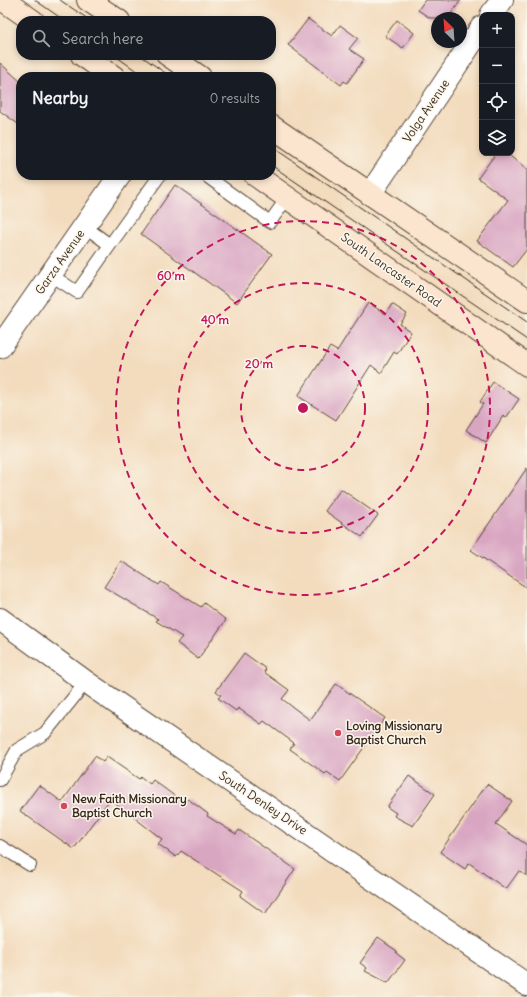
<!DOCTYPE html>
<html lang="en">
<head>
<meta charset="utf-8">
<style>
	:root { --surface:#171b24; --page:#20242c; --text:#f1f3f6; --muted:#9ea1a6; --line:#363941 }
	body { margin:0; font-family:Delius,sans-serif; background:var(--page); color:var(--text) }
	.controls { position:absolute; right:12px; top:12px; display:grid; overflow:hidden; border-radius:8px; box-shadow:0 2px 6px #0003 }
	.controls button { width:36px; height:36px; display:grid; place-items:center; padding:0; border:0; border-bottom:1px solid var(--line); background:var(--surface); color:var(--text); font:20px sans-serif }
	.compass { position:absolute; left:431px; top:12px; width:36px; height:36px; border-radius:50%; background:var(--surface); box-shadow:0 2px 6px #0003; rotate:335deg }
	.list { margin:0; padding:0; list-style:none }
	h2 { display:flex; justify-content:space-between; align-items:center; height:52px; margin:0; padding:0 16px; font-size:17px }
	h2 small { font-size:13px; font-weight:400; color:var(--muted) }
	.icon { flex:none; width:22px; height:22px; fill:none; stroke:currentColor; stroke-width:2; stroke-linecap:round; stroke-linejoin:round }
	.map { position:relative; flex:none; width:527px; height:997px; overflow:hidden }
	.search { position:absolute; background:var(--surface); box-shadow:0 2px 6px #0003; left:16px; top:16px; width:260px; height:44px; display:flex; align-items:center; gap:10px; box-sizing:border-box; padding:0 14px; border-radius:16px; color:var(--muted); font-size:15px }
	.panel { position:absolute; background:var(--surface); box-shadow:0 2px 6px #0003; left:16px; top:72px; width:260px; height:108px; border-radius:16px }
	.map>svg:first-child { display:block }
	.building { fill:#d9a6c2 }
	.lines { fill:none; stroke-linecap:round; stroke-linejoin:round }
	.lane-casing { stroke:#574536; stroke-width:14 }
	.street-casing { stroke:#574536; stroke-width:24 }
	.secondary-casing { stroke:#574536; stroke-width:24 }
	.lane { stroke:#fff; stroke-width:12 }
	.street { stroke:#fff; stroke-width:22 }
	.secondary { stroke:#fbe5cf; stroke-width:22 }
	.tram { stroke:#3b2a1e; stroke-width:1 }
	.ring { fill:none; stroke:#c2185b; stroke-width:2; stroke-dasharray:7 5 }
	.poi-dot { fill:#d1495b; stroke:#fbf7ec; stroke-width:1.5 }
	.labels { text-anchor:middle; stroke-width:3; stroke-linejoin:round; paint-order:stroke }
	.street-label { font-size:12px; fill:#3b2a1e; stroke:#fbf7ec }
	.poi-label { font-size:12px; font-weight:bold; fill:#3b2a1e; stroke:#fbf7ec; text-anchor:start }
	.centre { fill:#c2185b; stroke:#fbf7ec; stroke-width:2 }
	.ring-label { font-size:12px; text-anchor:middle; font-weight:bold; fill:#c2185b; stroke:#fbf7ec; stroke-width:3; stroke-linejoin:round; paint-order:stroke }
</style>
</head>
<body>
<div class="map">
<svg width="527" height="997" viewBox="0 0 527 997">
	<rect width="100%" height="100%" fill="#fbf7ec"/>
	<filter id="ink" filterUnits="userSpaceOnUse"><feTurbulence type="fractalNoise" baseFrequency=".025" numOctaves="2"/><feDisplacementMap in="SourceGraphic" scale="8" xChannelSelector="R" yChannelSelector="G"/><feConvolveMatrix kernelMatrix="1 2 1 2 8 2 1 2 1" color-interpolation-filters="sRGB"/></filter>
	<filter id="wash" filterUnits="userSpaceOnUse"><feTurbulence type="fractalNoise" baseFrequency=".012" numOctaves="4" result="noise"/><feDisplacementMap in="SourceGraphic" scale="16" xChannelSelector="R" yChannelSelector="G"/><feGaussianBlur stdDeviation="0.9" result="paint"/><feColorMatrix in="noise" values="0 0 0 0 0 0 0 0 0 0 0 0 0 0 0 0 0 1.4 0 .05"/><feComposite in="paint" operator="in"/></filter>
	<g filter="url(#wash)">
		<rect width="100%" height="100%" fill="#f3dcbe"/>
		<g id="blocks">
			<path class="building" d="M 425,0 L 461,0 L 448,18 L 430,18 L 418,10 Z
				M 308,19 L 332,36 L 340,25 L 358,38 L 349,49 L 364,59 L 347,83 L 344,81 L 341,85 L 288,45 Z
				M 397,20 L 414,33 L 403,48 L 385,36 Z
				M 0,63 L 21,82 L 21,126 L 0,111 Z
				M 496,153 L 506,153 L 527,169 L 527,249 L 513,267 L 477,241 L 508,200 L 478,178 Z
				M 175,185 L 272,254 L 237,303 L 141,234 Z
				M 368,303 L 386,314 L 392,304 L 407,314 L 400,324 L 411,332 L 397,354 L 394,352 L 381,373 L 371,365 L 336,420 L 298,396 L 330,347 L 337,351 Z
				M 493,382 L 519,399 L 506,418 L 503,416 L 486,443 L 466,430 L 483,404 L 480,402 Z
				M 527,468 L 527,588 L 471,550 Z
				M 341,489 L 378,515 L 362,537 L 325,511 Z
				M 121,561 L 159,585 L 161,582 L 201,607 L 204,603 L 226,620 L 198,659 L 177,643 L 182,637 L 156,621 L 158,619 L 104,587 Z
				M 244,653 L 266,669 L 264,672 L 289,690 L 282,699 L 310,720 L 336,684 L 385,718 L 340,781 L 327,772 L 325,774 L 290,749 L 294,743 L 264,721 L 261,724 L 238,708 L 236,711 L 218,698 L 221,695 L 216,691 Z
				M 95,756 L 103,762 L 107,757 L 139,779 L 141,777 L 150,784 L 153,780 L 184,803 L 188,799 L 208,814 L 207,816 L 236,834 L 239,830 L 295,869 L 265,914 L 240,896 L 243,891 L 181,851 L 176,857 L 158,844 L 162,839 L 110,799 L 74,849 L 20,811 L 39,785 L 62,802 Z
				M 409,776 L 435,794 L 413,826 L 394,816 L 396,813 L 387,807 Z
				M 487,784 L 512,801 L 496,824 L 527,845 L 527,876 L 519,871 L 506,889 L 469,863 L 465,869 L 440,852 Z
				M 378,938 L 397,951 L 396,953 L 405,960 L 388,983 L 365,971 L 367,968 L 360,963 Z"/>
		</g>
	</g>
	<g filter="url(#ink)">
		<use href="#blocks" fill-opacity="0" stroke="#574536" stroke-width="1"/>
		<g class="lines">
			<defs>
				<path id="lane" d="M 205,175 L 270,222 L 287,198
					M 110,245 L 160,175
					M 51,275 L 77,292 L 110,245 L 84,226
					M 0,780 L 17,750 L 45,733 L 86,682
					M 0,846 L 30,865"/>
				<path id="street" d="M 491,15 L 502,0
					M 370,194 L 482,27
					M 0,347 L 120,175
					M 0,619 L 86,682 L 527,985"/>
				<path id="secondary" d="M 3,0 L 33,21
					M 88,0 L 119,21
					M 82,55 L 114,77
					M 168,55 L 200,77
					M 271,126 L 527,301
					M 255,175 L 527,365"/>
			</defs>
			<use href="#lane" class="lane-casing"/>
			<use href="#street" class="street-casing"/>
			<use href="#secondary" class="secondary-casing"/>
			<use href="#lane" class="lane"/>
			<use href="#street" class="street"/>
			<use href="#secondary" class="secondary"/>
			<path class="tram" d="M 35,0 L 65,21
				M 60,0 L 91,21
				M 114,55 L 145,77
				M 140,55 L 171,77
				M 271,146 L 527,322
				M 271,165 L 527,340"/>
		</g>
	</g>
	<g class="ring">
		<circle cx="303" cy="408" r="62"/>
		<circle cx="303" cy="408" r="125"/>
		<circle cx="303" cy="408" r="187"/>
	</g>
	<g class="poi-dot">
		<circle cx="338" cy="733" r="4"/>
		<circle cx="64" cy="806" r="4"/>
	</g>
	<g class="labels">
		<g class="street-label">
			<text transform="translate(426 111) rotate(-56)" y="4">Volga Avenue</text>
			<text transform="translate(60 262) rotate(-55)" y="4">Garza Avenue</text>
			<text transform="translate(391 270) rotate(35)" y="4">South Lancaster Road</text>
			<text transform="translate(263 803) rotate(34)" y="4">South Denley Drive</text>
		</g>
		<g class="poi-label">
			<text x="346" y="730">Loving Missionary<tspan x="346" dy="14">Baptist Church</tspan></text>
			<text x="72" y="803">New Faith Missionary<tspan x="72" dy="14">Baptist Church</tspan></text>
		</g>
	</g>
	<circle cx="303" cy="408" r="6" class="centre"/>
	<g class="ring-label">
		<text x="171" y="280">60 m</text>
		<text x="215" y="324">40 m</text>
		<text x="259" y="368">20 m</text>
	</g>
</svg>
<div class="controls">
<button>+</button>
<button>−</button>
<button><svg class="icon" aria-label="locate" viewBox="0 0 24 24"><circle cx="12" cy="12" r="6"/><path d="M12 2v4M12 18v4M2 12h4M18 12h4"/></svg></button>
<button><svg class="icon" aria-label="layers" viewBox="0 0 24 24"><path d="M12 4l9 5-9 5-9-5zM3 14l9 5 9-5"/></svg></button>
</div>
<svg class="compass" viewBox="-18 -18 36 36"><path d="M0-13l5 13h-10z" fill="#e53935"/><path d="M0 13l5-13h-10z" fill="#9ea1a6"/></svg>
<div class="search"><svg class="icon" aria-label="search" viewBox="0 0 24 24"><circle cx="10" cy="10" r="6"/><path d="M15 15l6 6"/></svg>Search here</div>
<section class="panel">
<h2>Nearby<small>0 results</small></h2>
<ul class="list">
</ul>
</section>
</div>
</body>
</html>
